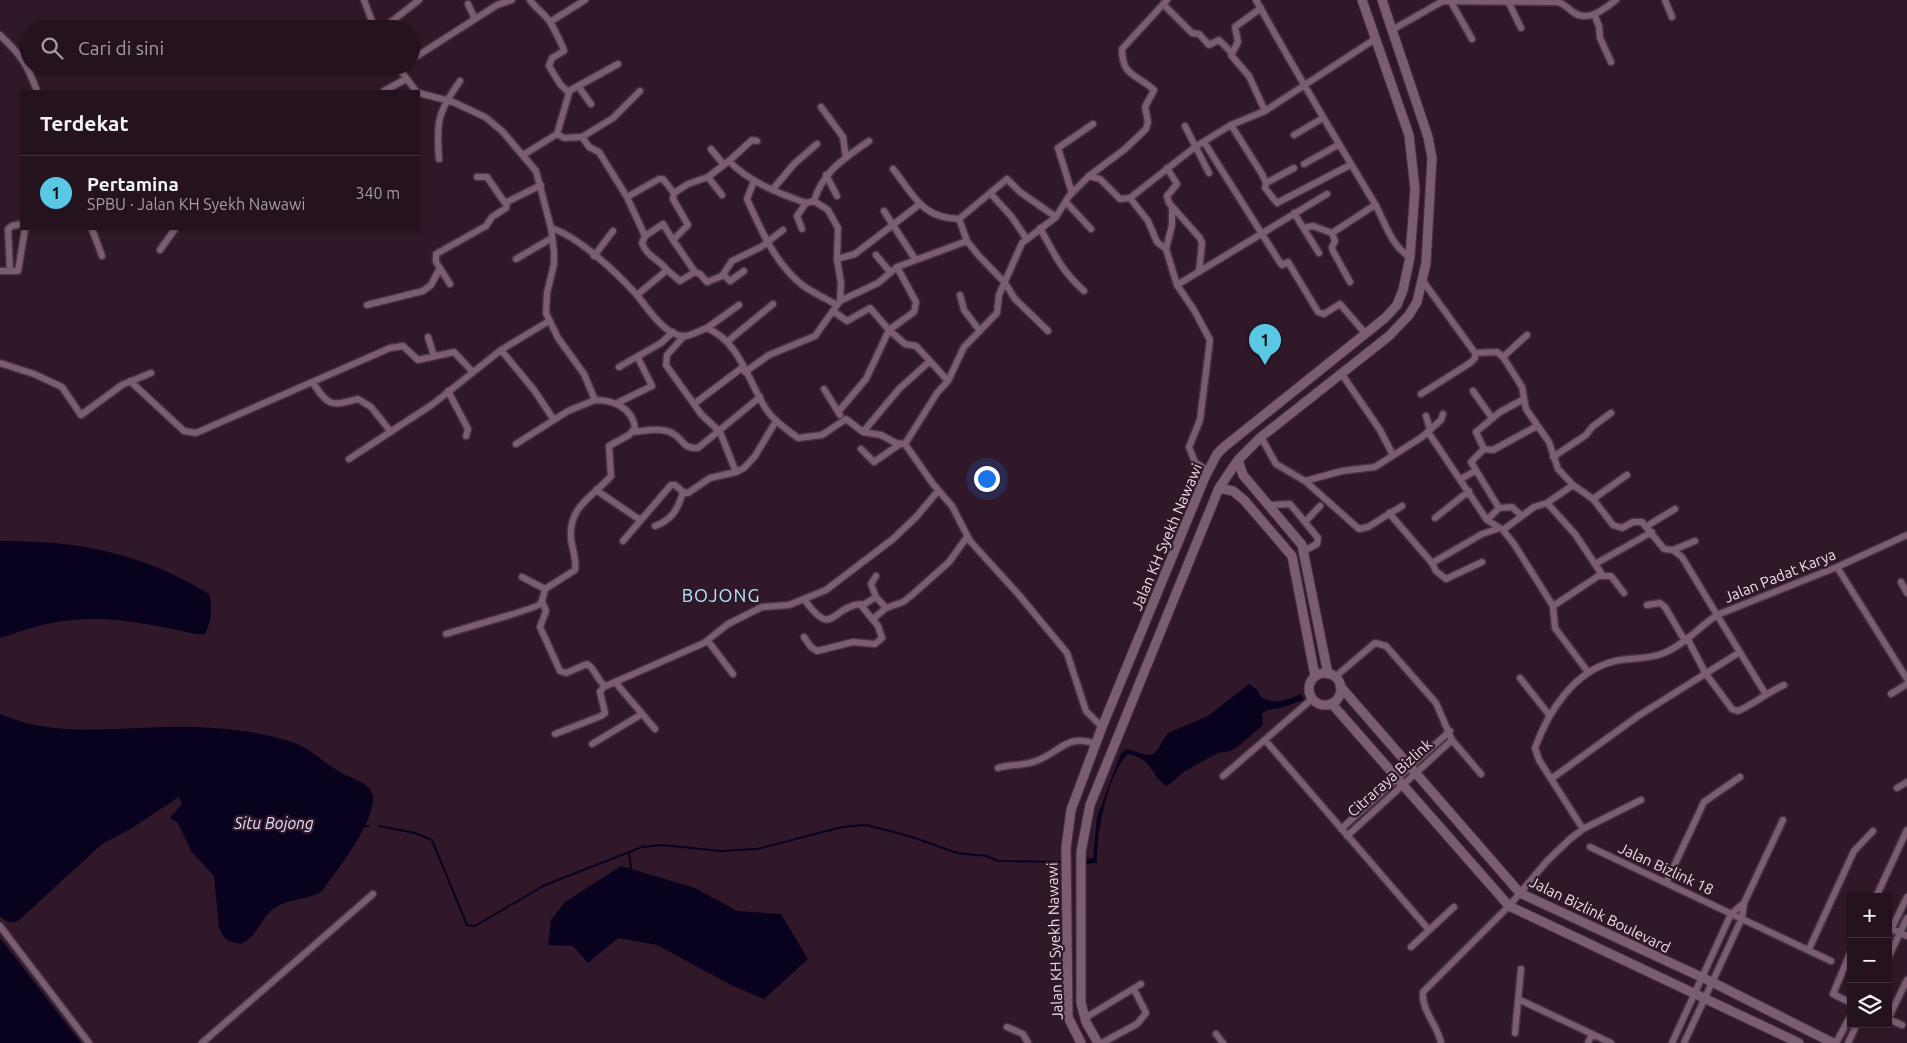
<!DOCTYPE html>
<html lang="id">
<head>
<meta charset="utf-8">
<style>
	:root { --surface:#24121f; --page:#2c1b28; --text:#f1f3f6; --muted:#a39ea4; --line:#41323d; --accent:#59c8e5 }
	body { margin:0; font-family:Ubuntu,sans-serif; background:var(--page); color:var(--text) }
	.controls { position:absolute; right:15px; bottom:15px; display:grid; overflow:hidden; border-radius:0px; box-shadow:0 1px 4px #0004 }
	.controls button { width:45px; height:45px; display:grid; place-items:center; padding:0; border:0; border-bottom:1px solid var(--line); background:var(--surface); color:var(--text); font:25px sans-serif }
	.you { position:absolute; left:986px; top:478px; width:18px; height:18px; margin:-12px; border:4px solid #fff; border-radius:50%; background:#1a73e8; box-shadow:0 0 0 8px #1a73e833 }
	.badge { display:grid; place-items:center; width:32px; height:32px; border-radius:50%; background:var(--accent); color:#111; font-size:16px; font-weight:700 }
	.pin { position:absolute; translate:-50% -41px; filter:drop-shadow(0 1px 2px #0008) }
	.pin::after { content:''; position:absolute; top:26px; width:18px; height:15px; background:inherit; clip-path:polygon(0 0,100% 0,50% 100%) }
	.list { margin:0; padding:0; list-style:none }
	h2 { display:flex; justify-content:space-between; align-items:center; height:65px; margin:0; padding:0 20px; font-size:21px }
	h2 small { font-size:16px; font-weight:400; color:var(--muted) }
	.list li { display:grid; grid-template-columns:32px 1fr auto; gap:15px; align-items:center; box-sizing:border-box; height:75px; padding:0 20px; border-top:1px solid var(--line) }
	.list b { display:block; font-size:19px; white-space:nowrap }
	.list p { margin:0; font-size:16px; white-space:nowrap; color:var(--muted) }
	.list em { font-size:16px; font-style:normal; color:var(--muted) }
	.icon { flex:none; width:28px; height:28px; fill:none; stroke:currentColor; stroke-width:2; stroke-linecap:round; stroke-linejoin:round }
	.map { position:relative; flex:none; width:1907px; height:1043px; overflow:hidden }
	.search { position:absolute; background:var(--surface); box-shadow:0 1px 4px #0004; left:20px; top:20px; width:400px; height:55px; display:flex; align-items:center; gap:12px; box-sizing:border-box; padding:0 18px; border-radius:28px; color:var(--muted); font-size:19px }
	.panel { position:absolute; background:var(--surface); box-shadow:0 1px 4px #0004; left:20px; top:90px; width:400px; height:140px; border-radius:0px }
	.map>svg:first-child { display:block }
	.water { fill:#09021f }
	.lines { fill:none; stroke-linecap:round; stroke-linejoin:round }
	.stream { stroke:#09021f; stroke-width:2 }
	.street-casing { stroke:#473341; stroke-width:9 }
	.secondary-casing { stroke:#473341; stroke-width:11 }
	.street { stroke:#7b5d71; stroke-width:6 }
	.secondary { stroke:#7b5d71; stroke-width:9 }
	.labels { text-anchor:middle; stroke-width:4.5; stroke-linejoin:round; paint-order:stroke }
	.street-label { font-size:15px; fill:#efdee9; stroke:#301829 }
	.water-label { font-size:16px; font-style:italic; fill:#e0ddf9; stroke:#301829 }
	.quarter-label { font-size:18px; letter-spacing:1px; fill:#b2e9f9; stroke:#301829 }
</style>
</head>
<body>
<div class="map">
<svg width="1907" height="1043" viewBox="0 0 1907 1043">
	<rect width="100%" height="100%" fill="#301829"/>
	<path class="water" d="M 0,541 C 76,540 143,553 209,594 C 213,607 211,622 205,634 L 196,634 C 149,624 100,613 52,623 C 34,626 17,633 0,638 Z
		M 1249,684 L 1258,690 L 1260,696 C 1274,706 1286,700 1301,694 L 1304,700 L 1281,708 L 1267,710 L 1262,714 L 1263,725 L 1240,745 L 1230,751 L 1218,753 L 1185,771 L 1167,786 C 1148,775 1157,761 1128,754 C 1107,774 1096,836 1097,863 L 1086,864 L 1087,858 L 1093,859 L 1097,817 L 1121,753 L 1127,749 C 1159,759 1151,758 1168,733 L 1208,716 Z
		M 0,714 C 62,741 130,724 195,727 C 227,728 261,732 292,742 C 310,748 324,763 340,772 C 351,779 374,783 373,799 C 373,825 337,870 322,891 C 307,901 286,898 272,910 C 259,921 258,936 241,944 L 228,941 L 224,937 L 219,928 L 214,876 L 191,851 L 178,823 L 170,818 L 182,804 L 179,797 L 132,828 L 102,844 L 19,920 C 11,924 7,923 0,916 Z
		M 621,866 L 695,888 L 737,911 L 781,914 L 808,959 L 764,999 L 733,986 L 657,945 L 618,938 L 588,963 L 573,946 L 548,945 L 551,920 L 565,902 Z
		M 0,938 L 70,1029 L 81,1043 L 0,1043 Z"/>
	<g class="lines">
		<path class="stream" d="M 364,826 L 369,826
			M 379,826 L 415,833 L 432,840 L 467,925 L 475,926 L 545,885 L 642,847 L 662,845 L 721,851 L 757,849 L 842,827 L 866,825 L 909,836 L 957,853 L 987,856 L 998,861 L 1063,862
			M 629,852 L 631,869"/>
		<defs>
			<path id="street" d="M 364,0 L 375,29
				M 1256,0 C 1294,69 1334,136 1375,204 C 1385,222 1391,246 1410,257
				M 1665,0 L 1672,17
				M 1451,2 L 1472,39
				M 1509,3 L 1521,28
				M 468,4 L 475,19
				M 1163,4 L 1192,33 L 1199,34 L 1209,45 L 1219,40 L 1231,52
				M 1261,8 L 1235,27 L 1238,42 L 1231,55 L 1249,76 L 1265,111
				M 1594,14 L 1599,26 L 1600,38 L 1611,62
				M 550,22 L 585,0
				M 382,29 L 419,0
				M 1392,30 L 1443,1 L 1557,2 C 1564,3 1567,8 1573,12 C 1588,23 1604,9 1616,0
				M 0,35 C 21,55 27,64 37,91
				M 411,60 L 497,5 L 512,0
				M 397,66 L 416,91
				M 578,86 L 591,104
				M 384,91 L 406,79
				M 569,91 L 618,64
				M 419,93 L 453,102 L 485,117 L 502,131 L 536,171 L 551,228 L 554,252 L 554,264 L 547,293 L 546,313 L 558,338 L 584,374 L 595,400 C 613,400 632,407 635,428 L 629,435 L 609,446 L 611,476 C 593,497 568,506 571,539 C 572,549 577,560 575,570 L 545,589 C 544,594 543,600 540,604 C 536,609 460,629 446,634
				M 821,107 L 843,137 L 846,158
				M 1231,125 L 1262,174 L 1266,183 L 1265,188 L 1277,203 L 1350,165
				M 1185,126 L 1209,173
				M 557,134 L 564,138 L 582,137 L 589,147 L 599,152 L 627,197 L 659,179 L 663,179 L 674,193 L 688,184 L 708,177 L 729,161 C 749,182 778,193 806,203 L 814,201 L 828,210 L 838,228 L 837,259 L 841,283 L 840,301 L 815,336 L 769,355 L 745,372
				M 1294,135 L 1323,118
				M 582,137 L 613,118 L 640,91
				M 1204,142 L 1279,261 L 1282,265 L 1288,262 L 1318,312 L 1324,314 L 1340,304 L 1365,333
				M 711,149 L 724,165
				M 523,155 L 557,134 L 569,93 L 560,84 L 549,66 L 552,58 L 564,51 C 564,48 552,25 550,22 C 545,14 535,8 530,0
				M 439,159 C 436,121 438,112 460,81
				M 729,161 L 752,140 L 757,141
				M 1304,164 L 1338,145
				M 1167,168 L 1177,184 L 1167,196 L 1169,203 L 1200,238 L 1202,243 L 1199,272
				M 893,169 C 914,195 921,218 959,219
				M 826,175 L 837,196
				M 1089,176 L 1125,149 L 1146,129 L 1148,122 L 1145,107 L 1154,90 C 1137,74 1122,77 1122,49 L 1167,0
				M 477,177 L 487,177 L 505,203 L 541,185
				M 708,177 L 722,195
				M 754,181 L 747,199 C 760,228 775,263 801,284 C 809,291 827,299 837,305
				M 1266,183 L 1294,168
				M 773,189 L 794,164 L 817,144
				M 674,193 L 673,199 L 688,225 L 673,240 L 695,272
				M 1072,193 L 1058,148 L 1093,124
				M 991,194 L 1011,216 L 1026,238
				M 627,197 L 645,236 L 663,224 L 673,240
				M 1130,198 L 1148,221 L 1157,242 L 1166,249 L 1177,285 L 1194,310 L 1210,340 L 1200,420 L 1189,447 L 1195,462 L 1208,471
				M 814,201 C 823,171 845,158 869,141
				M 1066,202 L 1091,229
				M 884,211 L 915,259
				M 1294,213 L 1319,253
				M 551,228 C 579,237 616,272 636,294 C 647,307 665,337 685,336 C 692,336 700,330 707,328 C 740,342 748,381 766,409 C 774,421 786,429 798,438 L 822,435 L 846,419 L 863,432 L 881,435 L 896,443 L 905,444 L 937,393 L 948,381 L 964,347 L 997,313 L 999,295 L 1022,243 L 1056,217 L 1069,196 L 1089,176 L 1100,179 L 1120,199 L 1130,198 L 1195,147 L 1231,125 L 1265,111 L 1375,39
				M 1040,228 C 1055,255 1061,270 1084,291
				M 1304,228 L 1313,226 L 1332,233
				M 92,229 L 102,256
				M 802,229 L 797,216 L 806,203
				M 645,236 L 642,243 C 647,257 659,259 667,270
				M 1166,249 L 1172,225 L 1172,207
				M 160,250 L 175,229
				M 876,255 L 890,272
				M 594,256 L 613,231
				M 516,259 L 552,238
				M 837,259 L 855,254 L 920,204
				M 0,271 L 18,271 L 25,229
				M 10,271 L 8,229 L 12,226 L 21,224
				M 723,274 L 730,281 L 744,271
				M 1423,281 L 1475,353 L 1497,352 L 1503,357 L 1522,387 L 1526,409 L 1549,442 L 1558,469 L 1573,485 L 1593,499 L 1613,525 L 1622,528 L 1633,522 L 1642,522 L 1664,549 L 1673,550 L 1682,557 L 1717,615 L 1837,567 L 1907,535
				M 1350,282 L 1333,251 L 1332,247 L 1335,241 L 1332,233 L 1375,205
				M 450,284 L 436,262 L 436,254 L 486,226 L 492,217 L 506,208 L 507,202
				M 1177,285 L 1327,194
				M 637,295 L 667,270 L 680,281 L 695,272 L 700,274 L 707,282 L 722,276 L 732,261 L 761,247 L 783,230
				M 960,295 L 964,310 L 980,331
				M 840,301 L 878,283 L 897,267 L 967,241
				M 367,305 L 423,291 L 431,285 L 440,268
				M 833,311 L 847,321 L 870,308 L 889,330 L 914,312 L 916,302 L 897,267
				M 707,328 L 739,305
				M 1048,331 L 1015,299 L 1005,283 L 979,256 L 967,241 L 959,219 L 1007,179 L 1020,192 L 1056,217
				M 684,336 L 667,355 L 666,365 L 701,414 L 720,432 L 736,472
				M 428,337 L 434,356
				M 728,341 L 773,304
				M 501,350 L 534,390 L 554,420
				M 1503,357 L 1527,335
				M 0,363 L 34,374 L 62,387 L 81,415 L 122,385 L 151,373
				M 619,367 L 661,343 L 673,332
				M 1341,373 L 1380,430 L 1393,455
				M 130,381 L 184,431 L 196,433 L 390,348 L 403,346 L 418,360 L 454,352 L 472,371
				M 313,383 C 329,407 331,406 358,399 L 371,407 L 391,432
				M 824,389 L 840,415
				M 448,391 L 468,429 L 466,436
				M 1473,391 L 1492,418
				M 1421,394 L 1470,363 L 1475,358 L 1475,353
				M 617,403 L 652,386 L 638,358
				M 694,404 L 743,367
				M 838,412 L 866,379 L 889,330 L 905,344 L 916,346 L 930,361
				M 1426,416 L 1430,429
				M 633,432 C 645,431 660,427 672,433 C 684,439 682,449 698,448 L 760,397
				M 863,432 L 899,389 L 930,361 L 948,381
				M 1428,432 L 1487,520 L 1503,530 L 1514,544 L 1553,606 L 1555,628 L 1588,672
				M 1261,437 L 1276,464 L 1305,481 L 1359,529 L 1368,527 L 1402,506
				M 516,444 L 568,411 L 595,400
				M 905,444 L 933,484 L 952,506 L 970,541 L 1019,595 L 1067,653 L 1086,711 L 1102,727
				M 861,449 L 874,462 L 900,444
				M 1484,449 L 1493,450 L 1537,426
				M 1553,457 L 1586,435 L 1592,427 L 1611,413
				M 349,459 L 433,404 L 501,350 L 549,321
				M 1461,479 L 1475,471
				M 1305,481 L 1342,471 L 1375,467 L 1422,437 L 1441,420 L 1443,414
				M 596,490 L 640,520
				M 1593,499 L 1627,475
				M 1547,503 L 1573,485
				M 1269,505 L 1290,504 L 1318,538 L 1317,544 L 1304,551
				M 1499,508 L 1512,507 L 1522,516
				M 1389,513 L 1432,563 L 1436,571 L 1446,579 L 1482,562
				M 1435,518 L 1469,491
				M 1487,520 L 1499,508 L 1471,462 L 1484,449 L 1476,432 L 1500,412 L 1524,399
				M 1305,522 L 1320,506
				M 655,526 C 672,520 678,509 683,492
				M 1647,526 L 1675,509
				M 1503,530 L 1534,507 L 1547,503 L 1575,534 L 1595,564 L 1652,532
				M 623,541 L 671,485 L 675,485 L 683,492 L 688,493 L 710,478 L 736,472 L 744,468 L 755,456 L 776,421
				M 1673,550 L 1695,541
				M 1432,563 L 1482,534 L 1497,529
				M 1837,567 L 1907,679
				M 876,576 L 871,584 L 876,597 L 886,608
				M 1598,576 L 1611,576 L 1624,593
				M 522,577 L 545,589
				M 1901,582 L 1907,593
				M 542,601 L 546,611 L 540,627 L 560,671 L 566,673 L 587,664 C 596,669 597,682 606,686 L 704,643 L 728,624 L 762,607 L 789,605 L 826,590 L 893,539 L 916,517 L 938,491
				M 863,605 L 876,597
				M 1647,605 L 1660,603 L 1665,607 L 1685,641
				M 1553,606 L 1600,575 L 1601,573 L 1595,564
				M 873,619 L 886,608 L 903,602 L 912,595 L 949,562 L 967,537
				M 804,637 L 811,647 L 817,651 L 853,642 L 875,644 L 882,638 L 878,626 L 860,604 C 831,607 833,640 804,599
				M 1687,638 L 1706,674 L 1732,709 L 1738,711 C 1754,704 1768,692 1784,685
				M 708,641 L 733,674
				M 1335,677 L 1375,643 L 1386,646 L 1436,703 L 1452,740 L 1481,774
				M 1520,678 L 1550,716
				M 615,682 L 655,729
				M 1891,694 L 1907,684
				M 555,734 L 601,716 L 605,713 L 600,692 L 604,686
				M 1265,740 L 1429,930
				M 592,744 L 642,714
				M 998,768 C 1010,764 1024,766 1036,761 C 1061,752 1066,733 1096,744
				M 1223,776 L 1312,699
				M 1551,779 L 1638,716 L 1740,652
				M 1897,788 L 1907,782
				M 1341,829 L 1450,731
				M 1583,829 L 1539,760 L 1535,748 C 1549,710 1574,671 1615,661 C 1632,657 1648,660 1664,653 C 1684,645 1699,627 1717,615 L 1765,693
				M 1347,836 L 1452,740
				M 1590,847 L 1831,961
				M 1666,883 L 1704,802 L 1740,777
				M 1876,897 L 1907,830
				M 0,926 L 89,1043
				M 1896,931 L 1907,936
				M 1888,936 L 1907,897
				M 1411,947 L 1454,907
				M 1809,949 L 1854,851 L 1873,831
				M 1851,951 L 1833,994 L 1851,1003
				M 1888,958 L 1907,918
				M 1518,999 L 1611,1043
				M 1085,1018 L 1141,984
				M 1888,1019 L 1907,980
				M 1888,1019 L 1902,1025
				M 1007,1027 L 1023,1034 L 1028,1043
				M 1515,1033 L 1521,969
				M 1216,1034 L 1223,1043
				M 202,1043 L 373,894
				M 1102,1043 L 1137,1024 L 1146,1013 L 1134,989
				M 1441,1043 C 1438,1025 1421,1011 1423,992 L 1509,906 L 1547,861 L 1570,839 L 1583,829 L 1641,800
				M 1588,1043 L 1592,1034
				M 1672,1043 L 1731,914 L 1744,903
				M 1684,1043 L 1742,918 L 1744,903 L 1783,820
				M 1836,1043 L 1851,1015
				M 1848,1043 L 1857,1024"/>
			<path id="secondary" d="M 1238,460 L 1243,475 L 1302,545 L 1328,674
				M 1219,488 L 1233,491 L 1244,500 L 1292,556 L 1315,676
				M1309 689a16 16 0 1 1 32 0a16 16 0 1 1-32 0Z
				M 1340,686 L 1520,893 L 1712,982 L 1833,1043
				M 1332,704 L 1509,906 L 1799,1043
				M 1081,1043 L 1068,1017 L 1066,848 L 1071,810 L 1102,727 L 1205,477 L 1217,454 L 1224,447 L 1385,318 L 1397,305 L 1403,290 L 1410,257 L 1415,189 L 1409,135 L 1362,0
				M 1098,1043 L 1086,1022 L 1081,1003 L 1081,852 L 1090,805 L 1219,488 L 1238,460 L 1261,437 L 1389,336 L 1409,315 L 1417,302 L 1426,263 L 1432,158 L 1428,137 L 1382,0"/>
		</defs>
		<use href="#street" class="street-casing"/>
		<use href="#secondary" class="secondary-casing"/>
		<use href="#street" class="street"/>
		<use href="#secondary" class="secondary"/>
	</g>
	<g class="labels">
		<g class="street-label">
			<text transform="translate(1167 537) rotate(-67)" y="5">Jalan KH Syekh Nawawi</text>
			<text transform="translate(1780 576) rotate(-22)" y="5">Jalan Padat Karya</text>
			<text transform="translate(1390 778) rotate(-42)" y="5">Citraraya Bizlink</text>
			<text transform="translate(1666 869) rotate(25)" y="5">Jalan Bizlink 18</text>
			<text transform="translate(1600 915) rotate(26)" y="5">Jalan Bizlink Boulevard</text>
			<text transform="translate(1055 941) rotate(-92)" y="5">Jalan KH Syekh Nawawi</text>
		</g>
		<g class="water-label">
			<text x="274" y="829">Situ Bojong</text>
		</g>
		<g class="quarter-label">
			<text x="721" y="602">BOJONG</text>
		</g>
	</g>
</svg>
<div class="controls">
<button>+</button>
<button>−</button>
<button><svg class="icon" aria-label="layers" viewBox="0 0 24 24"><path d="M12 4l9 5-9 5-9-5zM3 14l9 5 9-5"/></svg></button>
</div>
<div class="you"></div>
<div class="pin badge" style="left:1265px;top:365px">1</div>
<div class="search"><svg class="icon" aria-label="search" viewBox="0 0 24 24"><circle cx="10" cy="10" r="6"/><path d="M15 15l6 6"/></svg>Cari di sini</div>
<section class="panel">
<h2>Terdekat<small></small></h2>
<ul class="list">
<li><span class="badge">1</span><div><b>Pertamina</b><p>SPBU · Jalan KH Syekh Nawawi</p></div><em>340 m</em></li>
</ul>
</section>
</div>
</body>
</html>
